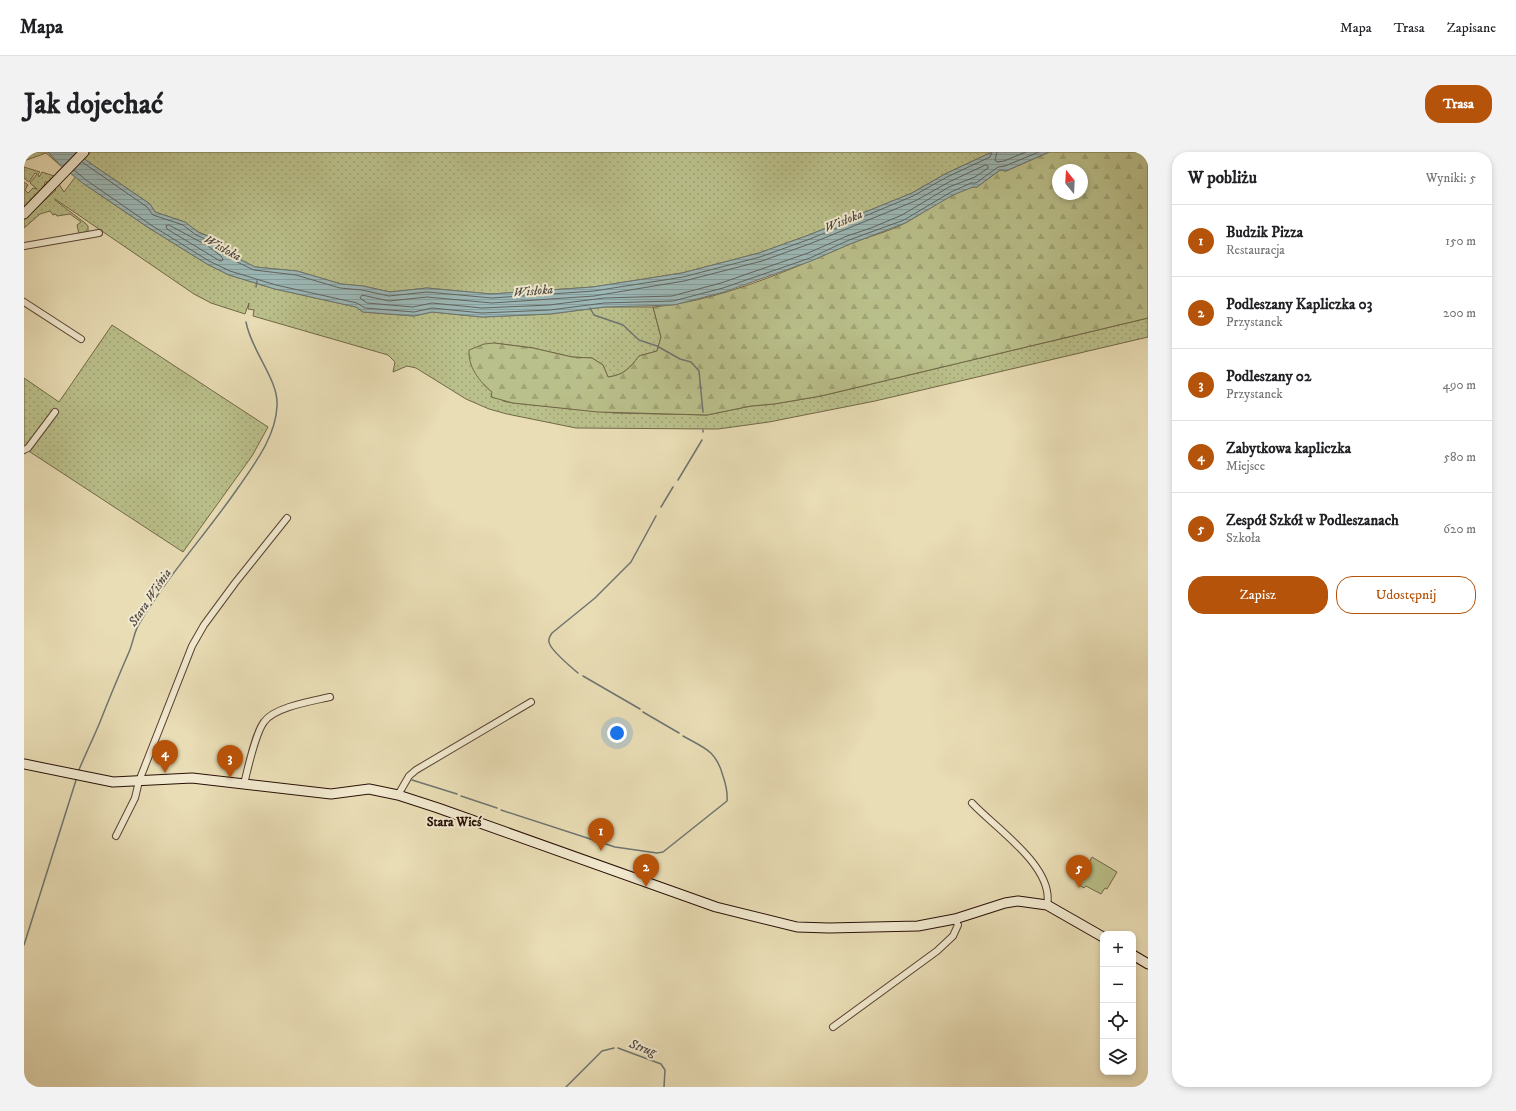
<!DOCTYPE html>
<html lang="pl">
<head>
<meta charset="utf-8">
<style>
	:root { --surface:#fff; --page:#f2f2f2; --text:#202124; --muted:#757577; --line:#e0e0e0; --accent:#b45309 }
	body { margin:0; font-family:"IM FELL DW Pica",serif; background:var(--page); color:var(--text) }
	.controls { position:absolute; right:12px; bottom:12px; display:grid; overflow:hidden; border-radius:8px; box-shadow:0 2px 6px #0003 }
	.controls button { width:36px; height:36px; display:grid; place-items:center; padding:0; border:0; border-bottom:1px solid var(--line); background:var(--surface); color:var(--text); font:20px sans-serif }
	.compass { position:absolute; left:1028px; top:12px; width:36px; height:36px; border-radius:50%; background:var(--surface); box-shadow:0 2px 6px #0003; rotate:342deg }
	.you { position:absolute; left:593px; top:581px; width:14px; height:14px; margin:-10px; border:3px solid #fff; border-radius:50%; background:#1a73e8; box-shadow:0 0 0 6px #1a73e833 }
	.badge { display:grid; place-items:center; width:26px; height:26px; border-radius:50%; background:var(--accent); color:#fff; font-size:13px; font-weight:700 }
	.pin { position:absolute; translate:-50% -33px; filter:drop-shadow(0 1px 2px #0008) }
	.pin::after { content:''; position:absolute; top:21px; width:14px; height:12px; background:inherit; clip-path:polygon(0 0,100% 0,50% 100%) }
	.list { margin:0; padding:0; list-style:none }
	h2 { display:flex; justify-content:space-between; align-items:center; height:52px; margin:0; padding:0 16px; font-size:17px }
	h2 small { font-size:13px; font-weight:400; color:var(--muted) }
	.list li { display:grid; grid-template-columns:26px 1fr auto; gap:12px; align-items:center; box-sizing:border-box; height:72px; padding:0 16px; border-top:1px solid var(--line) }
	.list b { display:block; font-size:15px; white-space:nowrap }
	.list p { margin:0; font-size:13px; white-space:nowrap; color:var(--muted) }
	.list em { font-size:13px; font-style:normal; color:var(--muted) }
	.actions { display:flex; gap:8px; padding:12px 16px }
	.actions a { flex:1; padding:9px 0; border:1px solid var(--accent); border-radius:16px; text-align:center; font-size:14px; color:var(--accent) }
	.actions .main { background:var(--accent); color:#fff }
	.icon { flex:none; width:22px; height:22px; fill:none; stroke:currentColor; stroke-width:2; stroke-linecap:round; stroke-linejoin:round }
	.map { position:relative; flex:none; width:1124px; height:935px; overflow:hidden; border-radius:16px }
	header { display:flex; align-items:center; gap:24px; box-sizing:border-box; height:56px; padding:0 20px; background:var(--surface); border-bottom:1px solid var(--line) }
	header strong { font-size:19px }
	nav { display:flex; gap:22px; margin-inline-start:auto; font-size:14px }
	.intro { display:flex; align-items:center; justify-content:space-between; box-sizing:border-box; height:96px; padding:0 24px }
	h1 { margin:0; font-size:28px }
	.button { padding:10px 18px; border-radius:16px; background:var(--accent); color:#fff; font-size:14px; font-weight:700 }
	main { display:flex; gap:24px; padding:0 24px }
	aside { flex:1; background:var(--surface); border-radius:16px; box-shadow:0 2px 6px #0003 }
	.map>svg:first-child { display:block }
	.grass { fill:url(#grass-dots); stroke:#726848 }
	.forest { fill:url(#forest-firs); stroke:#726848; fill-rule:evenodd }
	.park { fill:#bac08b; stroke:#726848 }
	.water { fill:url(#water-rules); stroke:#6e7571 }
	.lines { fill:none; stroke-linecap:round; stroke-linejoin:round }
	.shore { stroke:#62645f; stroke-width:1 }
	.stream { stroke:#6e7571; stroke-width:1.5 }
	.street-casing { stroke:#594332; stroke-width:8 }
	.secondary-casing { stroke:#291006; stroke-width:11 }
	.street { stroke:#f1e9cf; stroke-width:6 }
	.secondary { stroke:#f1e9cf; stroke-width:9 }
	.labels { text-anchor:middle; stroke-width:4; stroke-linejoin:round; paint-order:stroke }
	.water-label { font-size:13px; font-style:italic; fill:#514b44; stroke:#f1e9cf }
	.neighbourhood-label { font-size:13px; font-weight:bold; fill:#291006; stroke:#f1e9cf }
</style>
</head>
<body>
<header>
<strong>Mapa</strong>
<nav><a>Mapa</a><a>Trasa</a><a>Zapisane</a></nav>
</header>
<div class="intro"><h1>Jak dojechać</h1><a class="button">Trasa</a></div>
<main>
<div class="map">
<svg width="1124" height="935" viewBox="0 0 1124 935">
	<defs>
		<pattern id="grass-dots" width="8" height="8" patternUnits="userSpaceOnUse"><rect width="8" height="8" fill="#bac08b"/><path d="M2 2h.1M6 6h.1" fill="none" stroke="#a0a476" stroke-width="1.8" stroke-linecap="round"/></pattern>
		<pattern id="forest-firs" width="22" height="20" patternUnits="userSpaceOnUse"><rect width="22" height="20" fill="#bac08b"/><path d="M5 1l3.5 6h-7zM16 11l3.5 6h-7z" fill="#a0a476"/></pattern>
		<pattern id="water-rules" width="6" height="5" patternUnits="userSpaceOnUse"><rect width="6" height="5" fill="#9cb9b8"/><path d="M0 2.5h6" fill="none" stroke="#869e9d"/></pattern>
	</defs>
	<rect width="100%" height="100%" fill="#e9ddb5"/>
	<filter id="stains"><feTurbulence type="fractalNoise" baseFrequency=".005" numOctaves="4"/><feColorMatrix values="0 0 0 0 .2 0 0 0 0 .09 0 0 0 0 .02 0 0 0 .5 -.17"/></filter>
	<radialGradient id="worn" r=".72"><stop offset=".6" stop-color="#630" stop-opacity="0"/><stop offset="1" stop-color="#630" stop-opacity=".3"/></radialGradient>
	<path class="grass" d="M 0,0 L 24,0 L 38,15 L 22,1 L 0,9 Z
		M 65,0 L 968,0 L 921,22 L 888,41 L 785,83 L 735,101 L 658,121 L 569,135 L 467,142 L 403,136 L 366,140 L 339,134 L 317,132 L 273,119 L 231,115 L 215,107 L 187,85 L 174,80 L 161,70 L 131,60 L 126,52 L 63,9 L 60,6 Z
		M 0,15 L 16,20 L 14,22 L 15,25 L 18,20 L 30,24 L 40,40 L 52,24 L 60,32 L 125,76 L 183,112 L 205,123 L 251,137 L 332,155 L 339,160 L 390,164 L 408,160 L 458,165 L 526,162 L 581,155 L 629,155 L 637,185 L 633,199 L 615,204 C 606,216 600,223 584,225 L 579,213 L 568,206 L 548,205 L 509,196 L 470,191 L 460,233 L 479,249 L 489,251 L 591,261 L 683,263 L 727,254 L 750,252 L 797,244 L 1124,166 L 1124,185 L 851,249 L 745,270 L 694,277 L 552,276 L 483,262 L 465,257 L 442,247 L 392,216 L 383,214 L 369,220 L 371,210 L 364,203 L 229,164 L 230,158 L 224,157 L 225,151 L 221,162 L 187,151 L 170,142 L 31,47 L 31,48 L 61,71 L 64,74 L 64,81 L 55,82 L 53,73 L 57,70 L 46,62 L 33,64 L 32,62 L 29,63 L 26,59 L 16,62 L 0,76 L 0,67 L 32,38 L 25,30 L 21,30 L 20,35 L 0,57 L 0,30 L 4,33 L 1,38 L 4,41 L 9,36 L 13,37 L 6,31 L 13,22 L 11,21 L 5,30 L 0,26 Z
		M 88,173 L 244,275 L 228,304 L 159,400 L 0,296 L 0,226 L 35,250 Z"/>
	<path class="forest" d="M 1025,0 L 1124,0 L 1124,166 L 797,244 L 750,252 L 727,254 L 683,263 L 574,260 L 489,251 L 467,245 L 468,240 C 455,229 444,215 445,198 L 460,192 L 470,191 L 509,196 L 548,205 L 568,206 L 579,213 L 584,225 C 600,223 606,216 615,204 L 633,199 L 637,185 L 629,155 C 696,149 765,118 826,92 C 845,84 865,80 883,70 C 898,62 939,33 953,35 L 976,18 L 982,19 ZM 1034,18 L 1058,18 L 1058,42 L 1034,42 Z"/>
	<path class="park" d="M 1068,705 L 1093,720 L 1083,737 L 1081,736 L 1077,742 L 1062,734 L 1060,736 L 1053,732 Z"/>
	<path class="water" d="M 24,0 L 54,0 L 63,9 L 126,52 L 131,60 L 161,70 L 174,80 L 186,85 L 215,107 L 231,115 L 273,119 L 317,132 L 339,134 L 366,140 L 403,136 L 467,142 L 569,135 L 658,121 L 735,101 L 785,83 L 888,41 L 921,22 L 968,0 L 1025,0 L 982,19 L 976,18 L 953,35 L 949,35 L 929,43 L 881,71 L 826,92 L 787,109 L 700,140 L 650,153 L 580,155 L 526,162 L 458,165 L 408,160 L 390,164 L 339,160 L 332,155 L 251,137 L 205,123 L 183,112 L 125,76 L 60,32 L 38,15 Z"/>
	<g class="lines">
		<path class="shore" d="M 973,0 L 971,8 L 973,10 L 980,9 L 1002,0
			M 58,10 L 123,55 L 129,63 L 159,73 L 172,83 L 186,89 L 213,110 L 230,118 L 272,123 L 316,136 L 338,138 L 365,144 L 403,140 L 468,146 L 570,139 L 659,125 L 736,105 L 786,87 L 889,44 L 923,25 L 966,5 L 968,0
			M 962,13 L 964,14 L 964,16 L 951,25 L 925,35 L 878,63 L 847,76 L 823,84 L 784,101 L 697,131 L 648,144 L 580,146 L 525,153 L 458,156 L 408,151 L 389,155 L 343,151 L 336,146 L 338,143 L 365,149 L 403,145 L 468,151 L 570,144 L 660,129 L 738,109 L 788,91 L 891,49 L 925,30 Z
			M 50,18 L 62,28 L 127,73 L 185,109 L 206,119 L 252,133 L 333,151 L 341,156 L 390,160 L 408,156 L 458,161 L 526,158 L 580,151 L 649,149 L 699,136 L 786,106 L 825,88 L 880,68 L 927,40 L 947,31 L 952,31 L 974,15 L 981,14 L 1015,0
			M 145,73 L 184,94 L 198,105 L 199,108 L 196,109 L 143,77 L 142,74 Z"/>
		<path class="stream" d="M 232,135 L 233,129
			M 566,156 L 570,163 L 599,173 L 615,188 L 633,194 L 656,207 L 667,210 L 675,219 L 679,260
			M 679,278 L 679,280
			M 654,328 L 678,288
			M 637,355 L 649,335
			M 554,521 C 547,515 526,498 525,490 C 524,487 526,484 528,481 L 571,446 L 607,410 L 632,364
			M 559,524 L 616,557
			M 619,560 L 655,581
			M 54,620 C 61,603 69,587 76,570 C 85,547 95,523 105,500 C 109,491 110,480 115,472 C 144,423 184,380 216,333 C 232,310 252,283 253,254 C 255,228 227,199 222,170
			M 388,628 L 433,642
			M 437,644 L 473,656
			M 477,658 L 591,695 L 633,701 L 639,700 L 703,649 C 704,640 702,633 699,624 C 692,598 680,596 659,584
			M 0,793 L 53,625
			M 594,896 L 637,912 L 641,918 L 640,935
			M 542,935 L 578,899 L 590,896"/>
		<defs>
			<path id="street" d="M 0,94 L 75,81
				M 0,150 L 57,187
				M 0,298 L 4,296 L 31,260
				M 220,632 C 224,616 231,582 240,570 C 250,555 289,549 306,545
				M 374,643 L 385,624 L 392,618 L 507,550
				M 948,651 C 970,675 1031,715 1023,753
				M 92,684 L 111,646 L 115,629 L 168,494 L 180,473 L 211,431 L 263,366
				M 809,875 L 913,799 L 929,784 L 934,773 L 931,767"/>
			<path id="secondary" d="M 0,62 L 60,0
				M 0,612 L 89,630 L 168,626 L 307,642 L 345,637 L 374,643 L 414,656 L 692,755 L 773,775 L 805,776 L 894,774 L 931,767 L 981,751 L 994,749 L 1023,753 L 1079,785
				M 1109,803 L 1124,812"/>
		</defs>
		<use href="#street" class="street-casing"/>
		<use href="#secondary" class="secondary-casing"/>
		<use href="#street" class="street"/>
		<use href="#secondary" class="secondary"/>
	</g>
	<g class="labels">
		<g class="water-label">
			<text transform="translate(819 68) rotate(-22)" y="5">Wisłoka</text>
			<text transform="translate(199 95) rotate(29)" y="5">Wisłoka</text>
			<text transform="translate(509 138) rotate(-5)" y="5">Wisłoka</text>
			<text transform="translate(125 445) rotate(-56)" y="5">Stara Wiśnia</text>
			<text transform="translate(619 895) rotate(20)" y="5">Strug</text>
		</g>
		<g class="neighbourhood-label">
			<text x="430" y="674">Stara Wieś</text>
		</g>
	</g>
	<rect width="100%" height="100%" filter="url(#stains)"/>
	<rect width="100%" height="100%" fill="url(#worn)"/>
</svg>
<div class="controls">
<button>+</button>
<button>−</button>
<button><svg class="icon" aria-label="locate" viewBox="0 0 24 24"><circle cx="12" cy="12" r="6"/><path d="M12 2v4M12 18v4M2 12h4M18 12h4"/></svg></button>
<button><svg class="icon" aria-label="layers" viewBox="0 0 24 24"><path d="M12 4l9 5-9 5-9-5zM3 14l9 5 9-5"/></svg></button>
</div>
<svg class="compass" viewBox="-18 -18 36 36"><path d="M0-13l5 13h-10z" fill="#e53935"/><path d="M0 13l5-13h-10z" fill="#757577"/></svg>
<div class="you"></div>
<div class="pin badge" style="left:577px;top:699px">1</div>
<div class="pin badge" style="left:622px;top:735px">2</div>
<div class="pin badge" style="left:206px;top:626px">3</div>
<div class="pin badge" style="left:141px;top:621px">4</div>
<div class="pin badge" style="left:1055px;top:736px">5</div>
</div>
<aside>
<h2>W pobliżu<small>Wyniki: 5</small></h2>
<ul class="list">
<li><span class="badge">1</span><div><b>Budzik Pizza</b><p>Restauracja</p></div><em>150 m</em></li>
<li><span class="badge">2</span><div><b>Podleszany Kapliczka 03</b><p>Przystanek</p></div><em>200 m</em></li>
<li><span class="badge">3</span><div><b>Podleszany 02</b><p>Przystanek</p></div><em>490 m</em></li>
<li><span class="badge">4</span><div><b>Zabytkowa kapliczka</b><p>Miejsce</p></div><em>580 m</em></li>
<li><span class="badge">5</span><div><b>Zespół Szkół w Podleszanach</b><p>Szkoła</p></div><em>620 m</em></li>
</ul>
<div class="actions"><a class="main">Zapisz</a><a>Udostępnij</a></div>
</aside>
</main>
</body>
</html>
